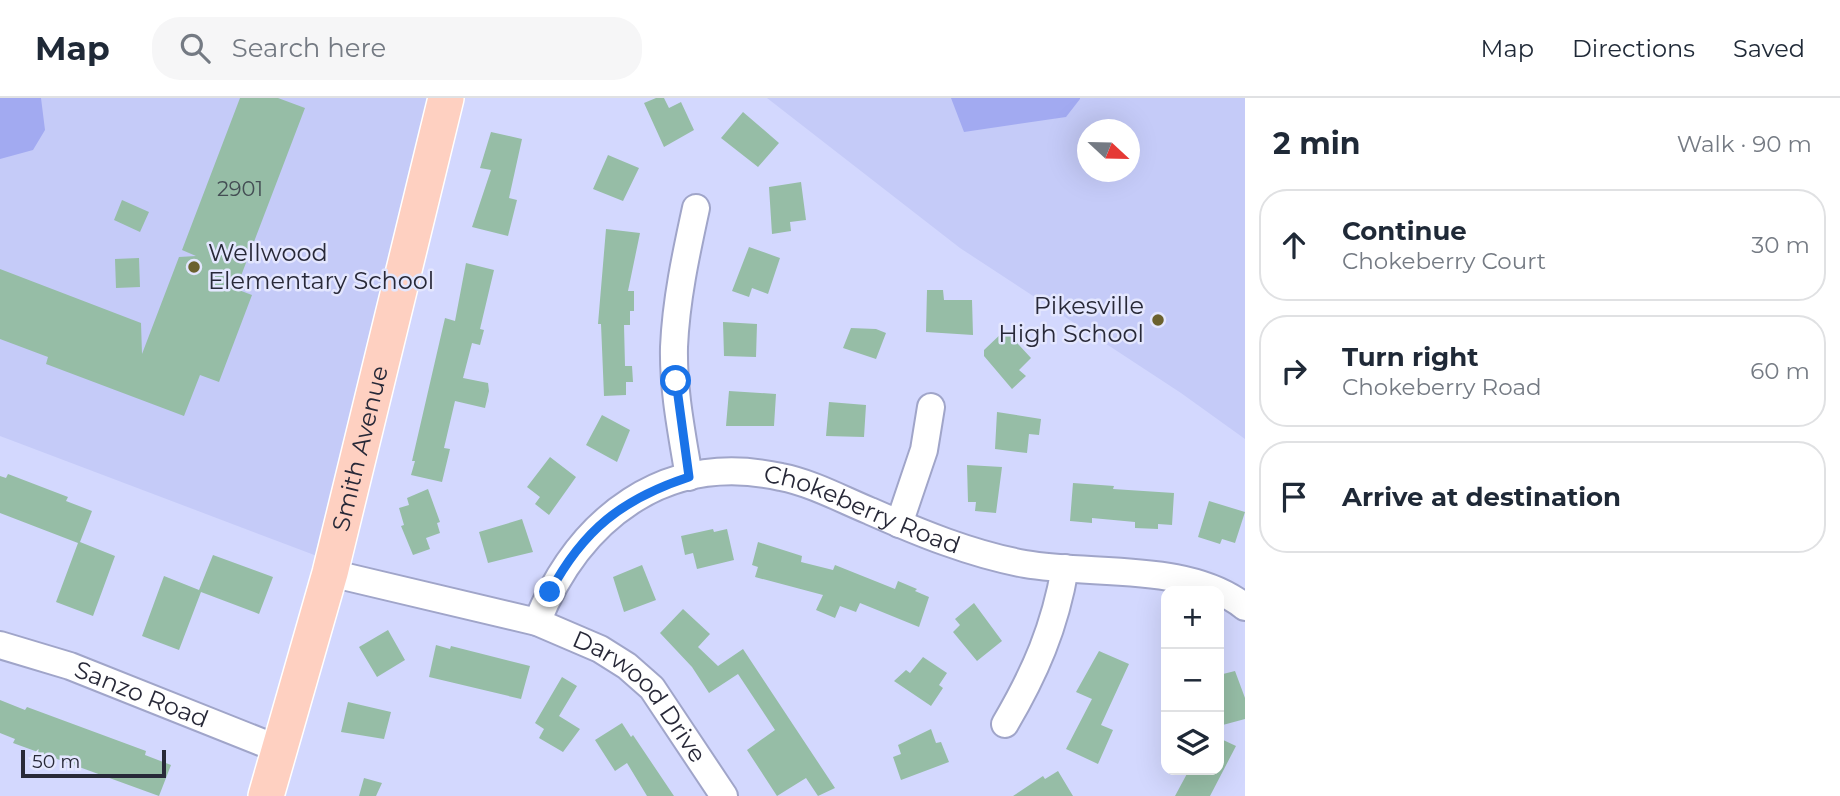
<!DOCTYPE html>
<html lang="en">
<head>
<meta charset="utf-8">
<style>
	:root { --surface:#fff; --page:#f6f6f7; --text:#1f2937; --muted:#747a83; --line:#e0e1e3 }
	body { margin:0; font-family:Montserrat,sans-serif; background:var(--page); color:var(--text) }
	.controls { position:absolute; right:21px; bottom:21px; display:grid; overflow:hidden; border-radius:14px; box-shadow:0 7px 28px #0002 }
	.controls button { width:63px; height:63px; display:grid; place-items:center; padding:0; border:0; border-bottom:2px solid var(--line); background:var(--surface); color:var(--text); font:35px sans-serif }
	.compass { position:absolute; left:1077px; top:21px; width:63px; height:63px; border-radius:50%; background:var(--surface); box-shadow:0 7px 28px #0002; rotate:112deg }
	.scale { position:absolute; left:21px; bottom:18px; width:145px; box-sizing:border-box; padding-left:7px; border:4px solid #282938; border-top:0; font-size:19px; line-height:24px; white-space:nowrap; color:#282938; -webkit-text-stroke:5px #e3e6fe; paint-order:stroke }
	.stop { position:absolute; width:21px; height:21px; margin:-16px; border:5px solid #1a73e8; border-radius:50%; background:#fff }
	.stop.end { background:#1a73e8; border-color:#fff; box-shadow:0 2px 7px #0008 }
	.list { margin:0; padding:0; list-style:none }
	h2 { display:flex; justify-content:space-between; align-items:center; height:91px; margin:0; padding:0 28px; font-size:30px }
	h2 small { font-size:23px; font-weight:400; color:var(--muted) }
	.list li { display:grid; grid-template-columns:46px 1fr auto; gap:21px; align-items:center; box-sizing:border-box; height:112px; margin:0 14px 14px; padding:0 14px; border:2px solid var(--line); border-radius:28px }
	.list b { display:block; font-size:26px; white-space:nowrap }
	.list p { margin:0; font-size:23px; white-space:nowrap; color:var(--muted) }
	.list em { font-size:23px; font-style:normal; color:var(--muted) }
	.icon { flex:none; width:38px; height:38px; fill:none; stroke:currentColor; stroke-width:2; stroke-linecap:round; stroke-linejoin:round }
	.map { position:relative; flex:none; width:1245px; height:698px; overflow:hidden }
	header { display:flex; align-items:center; gap:42px; box-sizing:border-box; height:98px; padding:0 35px; background:var(--surface); border-bottom:2px solid var(--line) }
	header strong { font-size:33px }
	nav { display:flex; gap:38px; margin-inline-start:auto; font-size:24px }
	.search { width:490px; height:63px; background:var(--page); display:flex; align-items:center; gap:18px; box-sizing:border-box; padding:0 24px; border-radius:28px; color:var(--muted); font-size:26px }
	main { display:flex }
	aside { flex:1; background:var(--surface) }
	.map>svg:first-child { display:block }
	.built { fill:#c5cbf8; fill-rule:evenodd }
	.green { fill:#a2aaf1 }
	.building { fill:#96bda6 }
	.lines { fill:none; stroke-linecap:round; stroke-linejoin:round }
	.minor-casing { stroke:#a0a5c9; stroke-width:30 }
	.major-casing { stroke:#fff; stroke-width:38 }
	.minor { stroke:#fff; stroke-width:26 }
	.major { stroke:#fed0c1; stroke-width:35 }
	.route { stroke:#1a73e8; stroke-width:9 }
	.poi-dot { fill:#6b612e; stroke:#e3e6fe; stroke-width:2.5 }
	.labels { text-anchor:middle; stroke-width:5; stroke-linejoin:round; paint-order:stroke }
	.number-label { font-size:21px; fill:#444e54 }
	.poi-label { font-size:24px; fill:#282938; stroke:#e3e6fe; text-anchor:start }
	.street-label { font-size:24px; fill:#282938; stroke:#e3e6fe }
</style>
</head>
<body>
<header>
<strong>Map</strong>
<div class="search"><svg class="icon" aria-label="search" viewBox="0 0 24 24"><circle cx="10" cy="10" r="6"/><path d="M15 15l6 6"/></svg>Search here</div>
<nav><a>Map</a><a>Directions</a><a>Saved</a></nav>
</header>
<main>
<div class="map">
<svg width="1245" height="698" viewBox="0 0 1245 698">
	<rect width="100%" height="100%" fill="#d3d8fe"/>
	<path class="built" d="M 0,0 L 429,0 L 317,458 L 0,338 Z
		M 767,0 L 1245,0 L 1245,341 L 1181,295 L 960,150 ZM 1087,32 L 1129,32 L 1129,74 L 1087,74 Z"/>
	<path class="green" d="M 0,0 L 41,0 L 45,32 L 33,52 L 0,61 Z
		M 951,0 L 1080,0 L 1080,1 L 1066,19 L 964,34 Z"/>
	<path class="building" d="M 240,0 L 278,0 L 305,10 L 236,191 L 252,197 L 219,284 L 200,277 L 184,318 L 46,266 L 48,259 L 0,241 L 0,171 L 141,225 L 142,256 L 179,159 L 196,158 L 182,152 Z
		M 656,0 L 664,0 L 669,10 L 681,4 L 694,32 L 664,49 L 644,5 Z
		M 743,14 L 779,45 L 758,69 L 721,40 Z
		M 491,34 L 522,41 L 509,100 L 517,102 L 508,138 L 472,129 L 491,72 L 480,70 Z
		M 608,57 L 639,70 L 623,103 L 593,91 Z
		M 801,84 L 806,122 L 790,124 L 791,133 L 772,136 L 769,89 Z
		M 122,102 L 149,114 L 140,134 L 114,122 Z
		M 606,131 L 640,135 L 628,193 L 634,193 L 634,213 L 630,213 L 630,227 L 624,227 L 625,268 L 632,268 L 633,284 L 626,284 L 626,297 L 604,298 L 601,226 L 598,226 Z
		M 749,149 L 780,160 L 768,196 L 752,190 L 749,199 L 732,193 Z
		M 139,160 L 140,189 L 116,190 L 115,161 Z
		M 466,165 L 494,172 L 480,231 L 484,232 L 480,247 L 472,245 L 463,280 L 488,285 L 489,293 L 485,310 L 455,303 L 444,350 L 450,351 L 442,384 L 411,377 L 415,363 L 412,363 L 445,220 L 455,223 Z
		M 927,192 L 943,192 L 944,202 L 972,202 L 973,237 L 926,234 Z
		M 723,224 L 757,226 L 756,259 L 724,258 Z
		M 851,230 L 876,231 L 886,235 L 876,261 L 843,250 Z
		M 1005,232 L 1031,260 L 1019,272 L 1026,278 L 1012,291 L 984,258 L 984,252 Z
		M 729,293 L 776,296 L 774,328 L 726,328 Z
		M 829,304 L 866,307 L 864,339 L 826,338 Z
		M 997,314 L 1041,321 L 1039,337 L 1029,336 L 1027,355 L 995,351 Z
		M 602,317 L 630,332 L 617,364 L 586,347 Z
		M 550,359 L 576,379 L 549,417 L 535,406 L 540,399 L 527,389 Z
		M 967,367 L 1002,369 L 996,415 L 975,413 L 976,404 L 968,404 Z
		M 8,376 L 68,399 L 66,403 L 92,413 L 80,444 L 115,458 L 93,518 L 56,504 L 78,445 L 0,415 L 0,378 L 6,380 Z
		M 1073,385 L 1114,388 L 1113,391 L 1174,395 L 1172,427 L 1158,426 L 1158,431 L 1135,430 L 1135,424 L 1092,420 L 1092,425 L 1070,423 Z
		M 428,391 L 440,424 L 437,425 L 440,435 L 426,440 L 430,451 L 413,457 L 401,428 L 404,427 L 399,410 L 409,407 L 407,400 Z
		M 1209,403 L 1245,414 L 1235,445 L 1222,441 L 1220,446 L 1198,439 Z
		M 522,421 L 533,454 L 488,465 L 479,434 Z
		M 713,431 L 714,434 L 727,431 L 734,462 L 697,471 L 693,455 L 685,457 L 681,438 Z
		M 758,444 L 802,458 L 801,464 L 833,472 L 835,467 L 895,491 L 898,483 L 917,491 L 915,493 L 929,499 L 919,529 L 860,505 L 856,514 L 840,508 L 835,520 L 816,512 L 823,497 L 755,479 L 758,469 L 752,467 Z
		M 213,457 L 273,479 L 259,516 L 201,494 L 179,552 L 142,538 L 164,478 L 199,492 Z
		M 642,467 L 656,502 L 624,514 L 613,479 Z
		M 974,505 L 1002,543 L 977,563 L 953,534 L 960,527 L 955,521 Z
		M 683,511 L 710,536 L 698,549 L 718,568 L 743,551 L 835,690 L 818,698 L 806,680 L 777,698 L 747,652 L 775,632 L 738,576 L 709,595 L 692,569 L 660,535 Z
		M 388,532 L 405,562 L 377,579 L 359,549 Z
		M 436,547 L 450,551 L 451,548 L 530,568 L 521,601 L 429,579 Z
		M 1099,553 L 1129,566 L 1101,627 L 1113,632 L 1098,666 L 1066,651 L 1092,601 L 1076,594 Z
		M 923,559 L 947,575 L 939,587 L 943,590 L 931,608 L 894,583 L 906,572 L 910,575 Z
		M 1235,573 L 1245,600 L 1245,621 L 1219,628 L 1219,577 Z
		M 562,579 L 577,588 L 559,618 L 580,631 L 563,654 L 539,640 L 544,631 L 535,625 Z
		M 0,602 L 25,612 L 27,609 L 146,653 L 145,657 L 171,667 L 159,698 L 13,645 L 15,641 L 0,635 Z
		M 348,604 L 391,614 L 384,641 L 341,634 Z
		M 622,625 L 631,639 L 633,637 L 674,698 L 647,698 L 627,665 L 615,673 L 595,642 Z
		M 931,631 L 936,645 L 941,644 L 949,664 L 901,682 L 893,659 L 901,656 L 898,647 Z
		M 1219,640 L 1236,648 L 1210,698 L 1175,698 L 1189,672 L 1219,672 Z
		M 1058,673 L 1073,698 L 1013,698 L 1043,678 L 1045,681 Z
		M 364,680 L 382,685 L 376,698 L 359,698 Z"/>
	<g class="lines">
		<defs>
			<g id="minor">
				<path d="M 689,379 C 682,336 673,293 674,249 C 676,202 686,156 696,110"/>
				<path d="M 899,426 L 924,352 L 931,309"/>
				<path id="s1" d="M 330,475 L 537,524 L 600,551 L 627,568 L 652,590 L 724,698"/>
				<path id="s2" d="M 537,524 C 579,421 664,353 781,379 C 812,385 841,401 870,413 C 920,435 971,456 1025,466 C 1093,478 1189,464 1245,509"/>
				<path id="s3" d="M 0,547 L 70,568 L 281,652"/>
				<path d="M 1005,626 C 1035,575 1055,529 1065,470"/>
			</g>
			<g id="major">
				<path id="s4" d="M 266,698 L 330,475 L 446,0"/>
			</g>
		</defs>
		<use href="#minor" class="minor-casing"/>
		<use href="#major" class="major-casing"/>
		<use href="#minor" class="minor"/>
		<use href="#major" class="major"/>
	</g>
	<g class="lines">
		<path class="route" d="M 550,494 C 583,432 622,401 689,379 L 676,283"/>
	</g>
	<g class="poi-dot">
		<circle cx="194" cy="169" r="7"/>
		<circle cx="1158" cy="222" r="7"/>
	</g>
	<g class="labels">
		<g class="number-label">
			<text x="240" y="98">2901</text>
		</g>
		<g class="poi-label">
			<text x="208" y="163">Wellwood<tspan x="208" dy="28">Elementary School</tspan></text>
			<text x="1144" y="216" text-anchor="end">Pikesville<tspan x="1144" dy="28">High School</tspan></text>
		</g>
		<g class="street-label">
			<text dy="8" stroke="none"><textPath href="#s4" startOffset="360">Smith Avenue</textPath></text>
			<text dy="8" stroke="none"><textPath href="#s2" startOffset="399">Chokeberry Road</textPath></text>
			<text dy="8" stroke="none"><textPath href="#s3" startOffset="150">Sanzo Road</textPath></text>
			<text dy="8" stroke="none"><textPath href="#s1" startOffset="343">Darwood Drive</textPath></text>
		</g>
	</g>
</svg>
<div class="controls">
<button>+</button>
<button>−</button>
<button><svg class="icon" aria-label="layers" viewBox="0 0 24 24"><path d="M12 4l9 5-9 5-9-5zM3 14l9 5 9-5"/></svg></button>
</div>
<svg class="compass" viewBox="-18 -18 36 36"><path d="M0-13l5 13h-10z" fill="#e53935"/><path d="M0 13l5-13h-10z" fill="#747a83"/></svg>
<div class="scale">50 m</div>
<div class="stop" style="left:676px;top:283px"></div>
<div class="stop end" style="left:550px;top:494px"></div>
</div>
<aside>
<h2>2 min<small>Walk · 90 m</small></h2>
<ul class="list">
<li><svg class="icon" aria-label="ahead" viewBox="0 0 24 24"><path d="M12 20V5M6 11l6-6 6 6"/></svg><div><b>Continue</b><p>Chokeberry Court</p></div><em>30 m</em></li>
<li><svg class="icon" aria-label="right" viewBox="0 0 24 24"><path d="M7 20v-9h11M14 6l5 5-5 5"/></svg><div><b>Turn right</b><p>Chokeberry Road</p></div><em>60 m</em></li>
<li><svg class="icon" aria-label="arrive" viewBox="0 0 24 24"><path d="M6 21V4h12l-3 4 3 4H6"/></svg><div><b>Arrive at destination</b></div></li>
</ul>
</aside>
</main>
</body>
</html>
